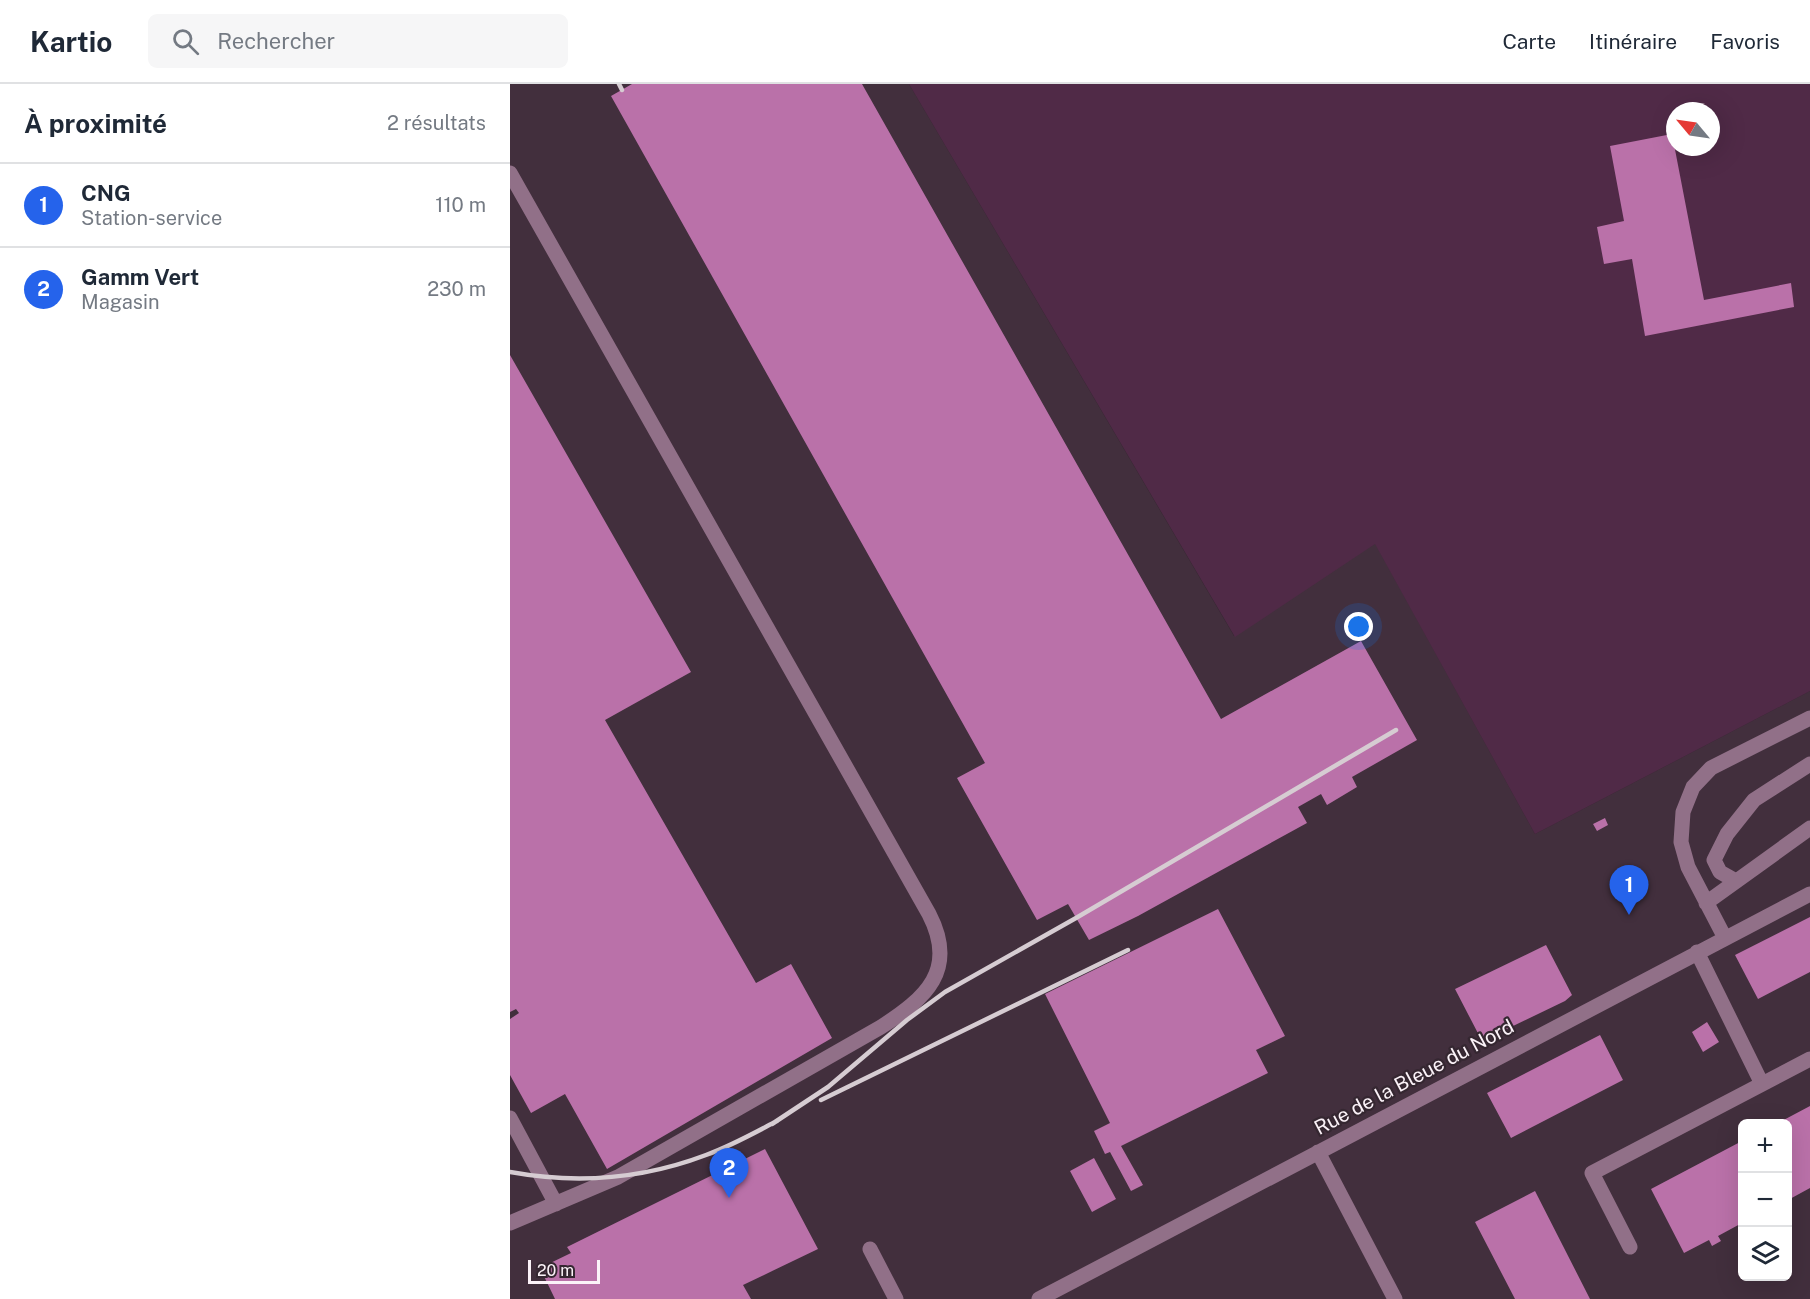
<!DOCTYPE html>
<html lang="fr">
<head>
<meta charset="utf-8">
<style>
	:root { --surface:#fff; --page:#f6f6f7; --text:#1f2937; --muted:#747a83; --line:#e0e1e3; --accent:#2563eb }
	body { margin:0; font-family:"Public Sans",sans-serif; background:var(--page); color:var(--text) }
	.controls { position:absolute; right:18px; bottom:18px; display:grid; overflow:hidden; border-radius:9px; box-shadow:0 6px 24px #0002 }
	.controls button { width:54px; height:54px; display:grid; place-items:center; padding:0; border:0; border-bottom:2px solid var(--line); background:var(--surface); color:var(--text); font:30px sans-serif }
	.compass { position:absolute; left:1156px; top:18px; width:54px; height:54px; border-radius:50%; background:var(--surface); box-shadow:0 6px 24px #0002; rotate:299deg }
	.scale { position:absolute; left:18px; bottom:15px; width:72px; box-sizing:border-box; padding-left:6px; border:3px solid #fbf2f8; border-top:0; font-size:16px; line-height:21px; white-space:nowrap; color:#fbf2f8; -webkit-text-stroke:4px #352731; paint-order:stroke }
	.you { position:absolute; left:849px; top:543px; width:21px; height:21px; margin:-15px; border:4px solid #fff; border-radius:50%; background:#1a73e8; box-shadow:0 0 0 9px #1a73e833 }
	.badge { display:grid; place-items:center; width:39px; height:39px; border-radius:50%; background:var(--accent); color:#fff; font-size:20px; font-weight:700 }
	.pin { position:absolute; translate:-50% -50px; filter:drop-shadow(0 2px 3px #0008) }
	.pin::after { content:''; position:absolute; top:32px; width:21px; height:18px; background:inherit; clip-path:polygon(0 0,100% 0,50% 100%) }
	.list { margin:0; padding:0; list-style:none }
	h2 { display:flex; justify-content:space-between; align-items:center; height:78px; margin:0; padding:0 24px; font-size:26px }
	h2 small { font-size:20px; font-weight:400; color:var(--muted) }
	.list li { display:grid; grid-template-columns:39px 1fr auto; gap:18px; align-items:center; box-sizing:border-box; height:84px; padding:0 24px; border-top:2px solid var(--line) }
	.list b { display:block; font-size:22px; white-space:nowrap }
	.list p { margin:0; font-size:20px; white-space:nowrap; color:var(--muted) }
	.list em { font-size:20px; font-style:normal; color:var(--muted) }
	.icon { flex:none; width:33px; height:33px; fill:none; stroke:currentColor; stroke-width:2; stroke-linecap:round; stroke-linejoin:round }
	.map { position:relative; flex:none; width:1300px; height:1215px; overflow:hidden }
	header { display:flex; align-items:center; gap:36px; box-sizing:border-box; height:84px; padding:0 30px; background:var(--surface); border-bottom:2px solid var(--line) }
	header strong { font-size:28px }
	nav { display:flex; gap:33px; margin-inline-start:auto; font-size:21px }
	.search { width:420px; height:54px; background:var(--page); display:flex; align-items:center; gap:15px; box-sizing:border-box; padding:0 21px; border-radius:9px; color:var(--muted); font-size:22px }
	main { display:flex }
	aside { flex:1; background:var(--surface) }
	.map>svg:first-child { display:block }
	.built { fill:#422f3d; fill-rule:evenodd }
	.green { fill:#502a47; fill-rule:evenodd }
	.building { fill:#ba71a9 }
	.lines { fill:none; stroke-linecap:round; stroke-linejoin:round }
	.minor { stroke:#917088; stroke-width:15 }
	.rail { stroke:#d6ccd2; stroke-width:4.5 }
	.labels { text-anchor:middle; stroke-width:4.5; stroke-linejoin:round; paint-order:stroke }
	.street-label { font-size:20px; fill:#fbf2f8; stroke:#352731 }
</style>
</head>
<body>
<header>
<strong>Kartio</strong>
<div class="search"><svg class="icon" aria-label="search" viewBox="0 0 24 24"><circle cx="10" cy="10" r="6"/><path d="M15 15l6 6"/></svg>Rechercher</div>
<nav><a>Carte</a><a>Itinéraire</a><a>Favoris</a></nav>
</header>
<main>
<aside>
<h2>À proximité<small>2 résultats</small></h2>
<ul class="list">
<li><span class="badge">1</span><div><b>CNG</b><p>Station-service</p></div><em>110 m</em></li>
<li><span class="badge">2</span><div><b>Gamm Vert</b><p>Magasin</p></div><em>230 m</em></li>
</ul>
</aside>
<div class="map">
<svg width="1300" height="1215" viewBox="0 0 1300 1215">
	<rect width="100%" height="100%" fill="#352731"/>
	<path class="built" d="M 0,0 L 399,0 L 724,552 L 865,459 L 1025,750 L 1300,607 L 1300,1215 L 0,1215 ZM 1232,1040 L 1278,1040 L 1278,1192 L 1232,1192 Z"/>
	<path class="green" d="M 399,0 L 1300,0 L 1300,607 L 1025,750 L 865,460 L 725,553 ZM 1165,27 L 1201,27 L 1201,63 L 1165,63 Z"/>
	<path class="building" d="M 122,0 L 352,0 L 711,635 L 851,557 L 907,656 L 842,693 L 847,703 L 817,721 L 811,710 L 788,723 L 797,739 L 628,832 L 579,856 L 558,820 L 527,836 L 447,694 L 475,679 L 101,12 Z
		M 1162,50 L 1194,216 L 1281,199 L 1284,223 L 1135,252 L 1122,175 L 1094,180 L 1087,143 L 1114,137 L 1100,62 Z
		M 0,271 L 181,588 L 95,636 L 246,899 L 281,880 L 322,954 L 97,1085 L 55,1010 L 21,1029 L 0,991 L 0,935 L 9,929 L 6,925 L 0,928 Z
		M 1095,734 L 1098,741 L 1087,747 L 1083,740 Z
		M 708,825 L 775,952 L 746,966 L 758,989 L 611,1062 L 633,1101 L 621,1107 L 600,1068 L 595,1070 L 584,1047 L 600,1039 L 535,910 Z
		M 1300,833 L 1300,888 L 1248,915 L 1225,871 Z
		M 1036,861 L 1062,911 L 1055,917 L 972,957 L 945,905 Z
		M 1197,938 L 1209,958 L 1193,968 L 1182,948 Z
		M 1090,951 L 1113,996 L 1001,1054 L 977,1009 Z
		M 1300,1022 L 1300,1104 L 1278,1116 L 1278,1040 L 1266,1040 Z
		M 1232,1057 L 1232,1139 L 1208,1152 L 1211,1157 L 1202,1162 L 1199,1156 L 1174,1169 L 1141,1105 Z
		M 255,1065 L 308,1165 L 233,1201 L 241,1215 L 45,1215 L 30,1184 L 61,1169 L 57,1163 Z
		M 584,1074 L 606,1115 L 582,1128 L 560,1087 Z
		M 1025,1107 L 1080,1215 L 1005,1215 L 965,1138 Z"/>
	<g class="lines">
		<path class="minor" d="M 0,89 L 419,830 C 448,886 416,914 371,943 L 108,1093 L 0,1139
			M 1226,797 L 1210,788 L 1204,776 L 1217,750 L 1244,716 L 1300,680
			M 1196,819 L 1300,744
			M 1215,854 L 1178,783 L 1171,758 L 1173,728 L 1183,703 L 1201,684 L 1300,634
			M 1187,868 L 1252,1000
			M 0,1034 L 46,1120
			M 808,1068 L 885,1215
			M 1120,1163 L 1082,1089 L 1300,975
			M 360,1165 L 386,1215
			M 529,1215 L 1300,810"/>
		<path class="rail" d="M 109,0 L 112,6
			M 311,1016 L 618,866
			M 262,1040 L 318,1003 L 397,936 L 435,908 L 566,834 L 886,646
			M 0,1088 C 66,1100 133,1095 196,1071 C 221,1062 244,1049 267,1037"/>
	</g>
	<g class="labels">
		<g class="street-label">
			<text transform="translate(904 993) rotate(-28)" y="7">Rue de la Bleue du Nord</text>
		</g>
	</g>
</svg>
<div class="controls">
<button>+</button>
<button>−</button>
<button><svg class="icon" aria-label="layers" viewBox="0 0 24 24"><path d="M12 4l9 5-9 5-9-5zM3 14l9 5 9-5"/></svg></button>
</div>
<svg class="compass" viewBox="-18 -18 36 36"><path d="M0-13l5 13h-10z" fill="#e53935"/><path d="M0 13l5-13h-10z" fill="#747a83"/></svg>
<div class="scale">20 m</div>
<div class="you"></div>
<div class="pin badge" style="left:1119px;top:831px">1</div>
<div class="pin badge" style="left:219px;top:1114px">2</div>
</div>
</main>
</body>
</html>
